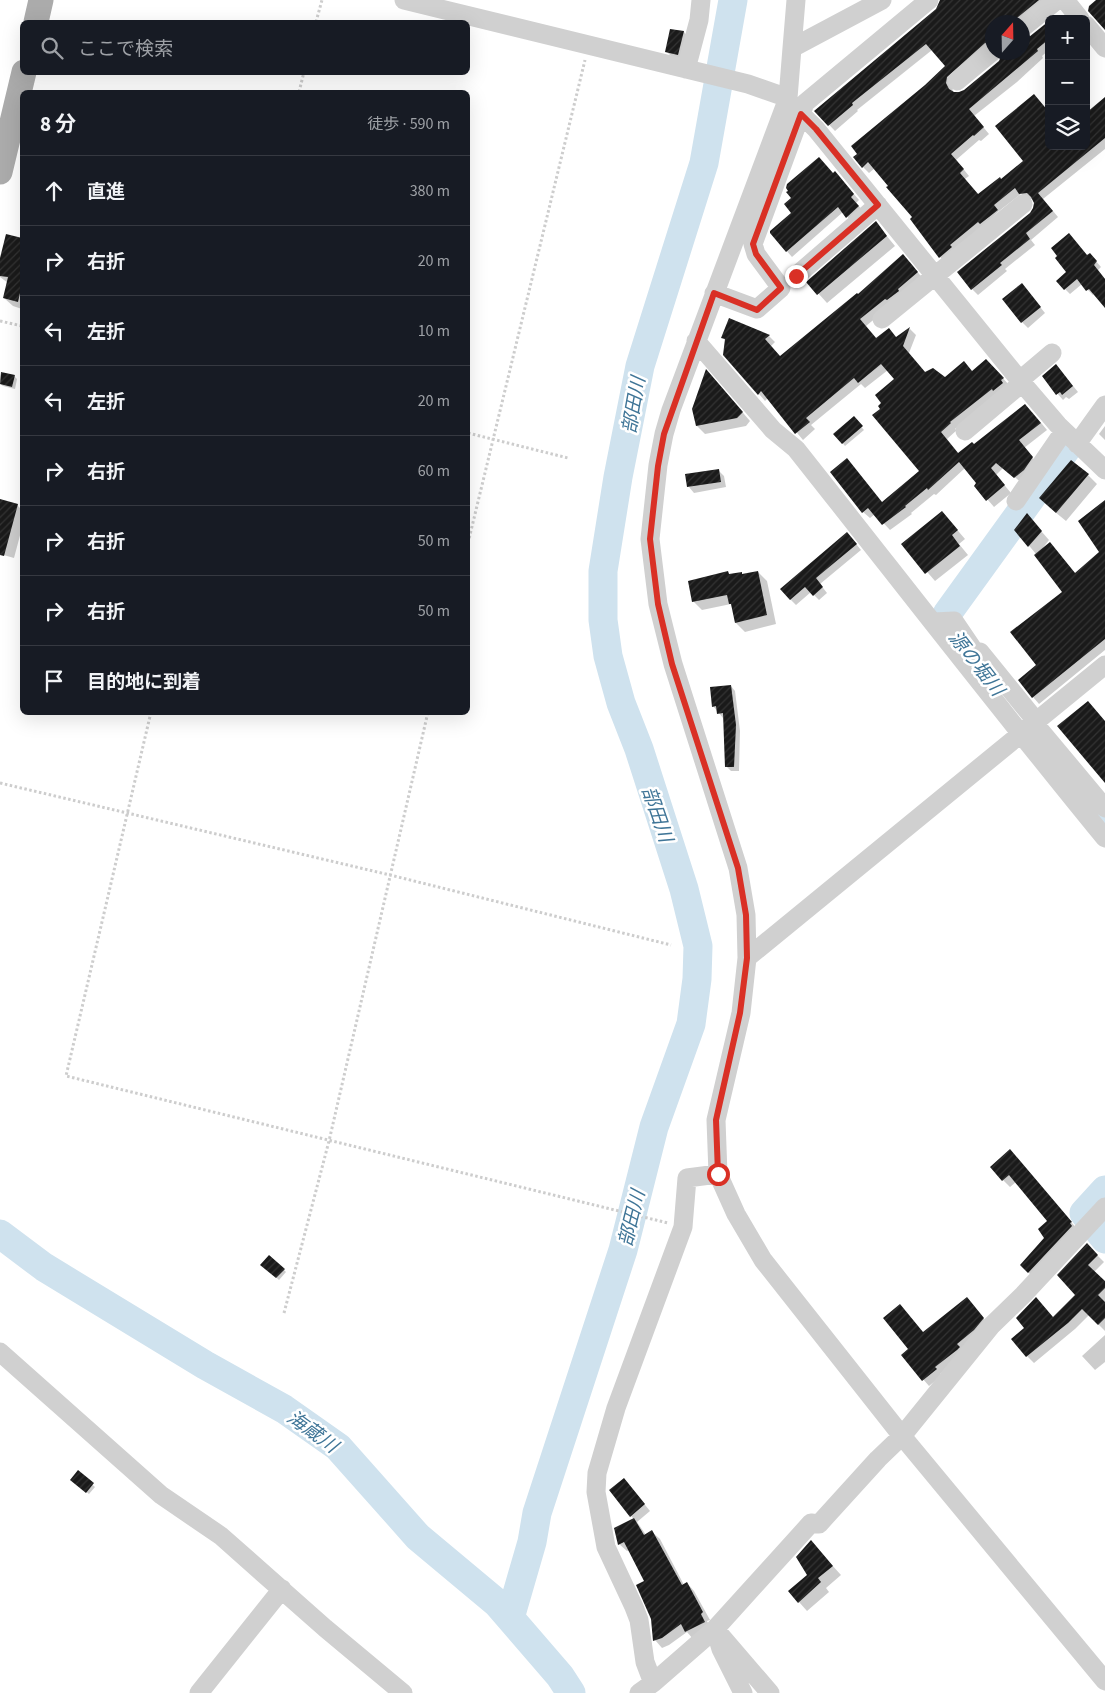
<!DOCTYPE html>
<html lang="ja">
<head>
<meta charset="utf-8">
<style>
	:root { --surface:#171b24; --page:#242831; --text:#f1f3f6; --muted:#9ea1a6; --line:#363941 }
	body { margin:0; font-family:"Source Sans 3","Noto Sans JP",sans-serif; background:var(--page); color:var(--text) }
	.controls { position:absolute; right:15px; top:15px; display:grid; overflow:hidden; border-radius:8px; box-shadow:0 5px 20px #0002 }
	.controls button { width:45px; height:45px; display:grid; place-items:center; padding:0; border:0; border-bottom:1px solid var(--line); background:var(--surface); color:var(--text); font:25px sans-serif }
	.compass { position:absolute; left:985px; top:15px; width:45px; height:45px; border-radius:50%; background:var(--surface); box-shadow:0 5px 20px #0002; rotate:20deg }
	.stop { position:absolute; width:15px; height:15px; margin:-11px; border:4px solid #d93025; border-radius:50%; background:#fff }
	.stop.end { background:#d93025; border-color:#fff; box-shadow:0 1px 5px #0008 }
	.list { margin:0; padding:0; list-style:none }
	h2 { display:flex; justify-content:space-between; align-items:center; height:65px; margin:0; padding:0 20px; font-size:21px }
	h2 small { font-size:16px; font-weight:400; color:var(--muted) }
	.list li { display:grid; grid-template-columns:32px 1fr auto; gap:15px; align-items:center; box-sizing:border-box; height:70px; padding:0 20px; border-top:1px solid var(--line) }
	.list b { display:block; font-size:19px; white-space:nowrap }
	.list em { font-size:16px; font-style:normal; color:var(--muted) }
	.icon { flex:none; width:28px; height:28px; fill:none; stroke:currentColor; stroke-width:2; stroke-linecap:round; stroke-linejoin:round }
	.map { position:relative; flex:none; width:1105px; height:1693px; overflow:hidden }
	.search { position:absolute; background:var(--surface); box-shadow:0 5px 20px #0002; left:20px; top:20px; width:450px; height:55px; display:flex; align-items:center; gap:12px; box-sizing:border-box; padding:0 18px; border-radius:8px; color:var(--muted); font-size:19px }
	.panel { position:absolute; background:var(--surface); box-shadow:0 5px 20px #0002; left:20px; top:90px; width:450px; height:625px; border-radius:8px }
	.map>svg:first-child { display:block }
	.shadow { fill:#0003 }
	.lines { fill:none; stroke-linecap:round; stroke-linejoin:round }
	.river { stroke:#cfe2ee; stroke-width:29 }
	.building { fill:url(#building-hatch) }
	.path { stroke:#cdcdcd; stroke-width:3; stroke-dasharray:2.5 2.5; stroke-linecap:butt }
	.minor { stroke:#d0d0d0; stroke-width:19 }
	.major { stroke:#ababab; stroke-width:25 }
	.route { stroke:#d93025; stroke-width:6 }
	.labels { text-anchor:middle; stroke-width:5; stroke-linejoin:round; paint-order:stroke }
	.water-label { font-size:19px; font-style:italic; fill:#3f7597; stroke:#fff }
</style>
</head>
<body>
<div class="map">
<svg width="1105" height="1693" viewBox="0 0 1105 1693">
	<defs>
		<pattern id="building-hatch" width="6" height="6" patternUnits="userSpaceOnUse" patternTransform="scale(1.25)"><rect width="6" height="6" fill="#1a1a1a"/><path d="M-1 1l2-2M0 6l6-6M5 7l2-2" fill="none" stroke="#333"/></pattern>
	</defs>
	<rect width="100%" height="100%" fill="#fff"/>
	<path class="shadow" d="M 942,0 L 1051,0 L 1022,22 L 992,22 L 992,48 L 952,84 L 953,93 L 959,93 L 964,91 L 1022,52 L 1030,38 L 1049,23 L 1049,50 L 1042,56 L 1043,58 L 1017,82 L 974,116 L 989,134 L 981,141 L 979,140 L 956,160 L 969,176 L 965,179 L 979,195 L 1049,146 L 1086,146 L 1105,107 L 1105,149 L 1043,199 L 1058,217 L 1031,240 L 1035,245 L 1005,269 L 1007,271 L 978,295 L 972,289 L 1031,214 L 1035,208 L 1034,199 L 1026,199 L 1021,194 L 999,211 L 946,263 L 940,257 L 914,217 L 875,168 L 869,173 L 863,167 L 926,86 L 946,66 L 932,50 L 857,110 L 858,111 L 835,131 L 816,111 L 937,9 Z
		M 671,30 L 684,32 L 689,38 L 684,60 L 673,58 L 667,52 Z
		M 835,172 L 859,200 L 856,203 L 864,212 L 852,222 L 843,212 L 792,257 L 771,233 Z
		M 876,223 L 895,246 L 827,303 L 808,282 Z
		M 6,235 L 22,239 L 22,309 L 13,306 L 4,298 L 8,283 L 0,277 L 0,263 Z
		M 1087,257 L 1095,260 L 1101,267 L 1098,270 L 1105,279 L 1105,304 L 1095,293 L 1093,295 L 1082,284 L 1070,294 L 1065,289 Z
		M 910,262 L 923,279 L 866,326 L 877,339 L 896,338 L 910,329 L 916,335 L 909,353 L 926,373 L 945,378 L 993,367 L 1009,385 L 955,429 L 957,430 L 947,439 L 959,454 L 1032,412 L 1047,430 L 1024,448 L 1038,464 L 1022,483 L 1003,468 L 996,475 L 1011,493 L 994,507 L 976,486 L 978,484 L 965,468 L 936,495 L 934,494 L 911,513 L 912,514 L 890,530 L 875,514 L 870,518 L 863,512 L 832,472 L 882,503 L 921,471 L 882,409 L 896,379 L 888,370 L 865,388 L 861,384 L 811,425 L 815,429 L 803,440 L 768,398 L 765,401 L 725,355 L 726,341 L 723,338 L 730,320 L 769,336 L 775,342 L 771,346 L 780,357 L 858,296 Z
		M 1027,291 L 1045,313 L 1028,328 L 1022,322 Z
		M 1061,371 L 1078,392 L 1069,399 L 1066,397 L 1063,400 L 1043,377 Z
		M 14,376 L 17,379 L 15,389 L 3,386 L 0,384 Z
		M 22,379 L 22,392 L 20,390 Z
		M 714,379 L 750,421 L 746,426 L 705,434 L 697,426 Z
		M 853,418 L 864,430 L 845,446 L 835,434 Z
		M 1105,426 L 1105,440 L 1099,434 Z
		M 718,470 L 724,476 L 726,487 L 694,493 L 689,487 Z
		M 1088,475 L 1097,484 L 1066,521 L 1049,507 Z
		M 0,500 L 17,505 L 22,510 L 22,528 L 14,558 L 0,554 Z
		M 1105,503 L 1105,650 L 1039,704 L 1033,697 L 1038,666 L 1064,592 L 1036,554 L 1016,530 L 1027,515 L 1049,540 L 1042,549 L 1050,544 L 1076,574 L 1101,552 Z
		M 942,512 L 965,539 L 959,544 L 968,555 L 935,581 L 903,544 Z
		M 852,539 L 861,550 L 820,584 L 827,593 L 819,600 L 811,592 L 796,605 L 790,599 Z
		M 758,572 L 767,581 L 776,624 L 745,632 L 736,623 L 731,604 L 702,610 L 693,601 L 728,573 L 730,575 L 743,575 Z
		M 731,686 L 735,691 L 740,731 L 739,771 L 731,771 L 726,766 L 724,717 L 723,718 L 713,706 Z
		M 1010,1151 L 1078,1230 L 1036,1280 L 1021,1265 L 1046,1238 L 1049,1221 L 1016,1182 L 1010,1187 L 1003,1180 Z
		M 1087,1245 L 1104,1262 L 1094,1272 L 1105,1283 L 1105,1331 L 1089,1315 L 1075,1329 L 1034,1363 L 1027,1356 L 1054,1318 L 1077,1295 Z
		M 270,1256 L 286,1272 L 279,1280 L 262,1264 Z
		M 972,1304 L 988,1324 L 962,1356 L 940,1374 L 941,1376 L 929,1386 L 902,1355 L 924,1333 Z
		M 1105,1335 L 1105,1362 L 1095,1370 L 1082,1356 Z
		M 78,1472 L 95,1487 L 89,1494 L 74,1482 Z
		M 624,1479 L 650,1511 L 637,1522 L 646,1535 L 652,1532 L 660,1539 L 684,1585 L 687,1583 L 694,1591 L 710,1620 L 707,1621 L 711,1629 L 693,1639 L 687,1632 L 669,1645 L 662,1648 L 655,1640 L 646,1581 L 629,1550 L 627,1551 L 619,1544 L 634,1519 L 631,1516 Z
		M 811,1542 L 841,1575 L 826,1588 L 829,1592 L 807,1611 L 799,1602 L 809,1575 Z"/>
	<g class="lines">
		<path class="river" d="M 962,645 L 948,627 L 947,614 L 1067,448
			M 1076,786 L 1105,821
			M 1105,1190 L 1084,1213 L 1105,1239
			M 0,1234 L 44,1267 L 205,1365 L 284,1409 L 338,1447 L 418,1537 L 497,1603 L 560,1676 L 571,1693
			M 510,1618 L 532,1542 L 537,1513 L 623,1250 L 654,1127 L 691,1024 L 697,979 L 698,946 L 684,889 L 639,749 L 621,703 L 608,656 L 603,620 L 603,571 L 618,477 L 640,366 L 704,163 L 733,0"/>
	</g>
	<path class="building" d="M 940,0 L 1039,0 L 1012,22 L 992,22 L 992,41 L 985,43 L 947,77 L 946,83 L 949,89 L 954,92 L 959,92 L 964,90 L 999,61 L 1003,52 L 1022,52 L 1022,39 L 1029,37 L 1049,21 L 1049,39 L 1037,49 L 1038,51 L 969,109 L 984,127 L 974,136 L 973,135 L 951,154 L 964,169 L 960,173 L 978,194 L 1000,177 L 1001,179 L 1023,161 L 995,126 L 1034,94 L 1049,112 L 1049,146 L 1086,146 L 1086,113 L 1105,97 L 1105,138 L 1038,193 L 1053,211 L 1026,233 L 1030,239 L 1000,263 L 1002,265 L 971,290 L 957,272 L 1030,213 L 1033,208 L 1034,203 L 1031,197 L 1027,193 L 1019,194 L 1015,188 L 994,205 L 998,210 L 980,224 L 978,222 L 950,245 L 952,247 L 939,258 L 910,219 L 912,217 L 886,187 L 888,186 L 868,162 L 862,168 L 853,157 L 857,154 L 851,146 L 925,85 L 945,66 L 926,44 L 852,103 L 853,105 L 828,126 L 814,111 L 936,9 Z
		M 1096,0 L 1105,0 L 1105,30 L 1088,11 L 1089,6 Z
		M 670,29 L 684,31 L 678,55 L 665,52 Z
		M 819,157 L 833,173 L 835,171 L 854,194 L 851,197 L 859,206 L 846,218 L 838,207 L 786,252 L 770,233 L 770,231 L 791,213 L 784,204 L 791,198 L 786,192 L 788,191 L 786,188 L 787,184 Z
		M 876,221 L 887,236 L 817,295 L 806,282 Z
		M 1069,233 L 1087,255 L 1090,253 L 1097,261 L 1094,265 L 1105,279 L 1105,308 L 1089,289 L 1086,291 L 1077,279 L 1064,290 L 1056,281 L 1066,272 L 1055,258 L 1057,256 L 1051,248 Z
		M 6,234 L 22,238 L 22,284 L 18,302 L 3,298 L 8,277 L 0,276 L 0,258 Z
		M 903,254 L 918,272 L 898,289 L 899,291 L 887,300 L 885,299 L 860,319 L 876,338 L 889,328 L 896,337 L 910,327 L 903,346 L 925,372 L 933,368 L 945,377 L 964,361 L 972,371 L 986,359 L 1004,378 L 1001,380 L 1003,383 L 993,391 L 992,389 L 950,422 L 951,423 L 941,432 L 958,453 L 972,442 L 974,444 L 1025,404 L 1041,423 L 1019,440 L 1033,457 L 1024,470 L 1014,478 L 996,463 L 991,468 L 1005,485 L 986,501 L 974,486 L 976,483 L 959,462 L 928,490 L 927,488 L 905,506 L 906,507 L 882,525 L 868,508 L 862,513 L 830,472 L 847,458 L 882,502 L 919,471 L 872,415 L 880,409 L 878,406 L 881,403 L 875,395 L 894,379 L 881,364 L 858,383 L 854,378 L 806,418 L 810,422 L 795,434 L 761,391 L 758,395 L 723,355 L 725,339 L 721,338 L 729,318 L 770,335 L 765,339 L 780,356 L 857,293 L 858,294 Z
		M 1022,283 L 1041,307 L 1021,323 L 1002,299 Z
		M 1056,364 L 1073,386 L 1062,395 L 1060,392 L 1056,395 L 1042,376 Z
		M 706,369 L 743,412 L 737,418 L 696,426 L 692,409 Z
		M 1,372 L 15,375 L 12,387 L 0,384 Z
		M 854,416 L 863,426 L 842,444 L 833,434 Z
		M 1071,460 L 1089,474 L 1056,513 L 1039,498 Z
		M 719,469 L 721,482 L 687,487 L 685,474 Z
		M 0,499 L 18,504 L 4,556 L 0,555 Z
		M 1105,500 L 1105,639 L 1032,698 L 1018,680 L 1036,665 L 1010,632 L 1062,592 L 1034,555 L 1050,542 L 1075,573 L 1099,552 L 1078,521 Z
		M 942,511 L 958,530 L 952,535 L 960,546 L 925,574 L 901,544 Z
		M 1027,513 L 1042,531 L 1028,547 L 1014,530 Z
		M 847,532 L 857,544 L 816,578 L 823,587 L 813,596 L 805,587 L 790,600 L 780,589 Z
		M 728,571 L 729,574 L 742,572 L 742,574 L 758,571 L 767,615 L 735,623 L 731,604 L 729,604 L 727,595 L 692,602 L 688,581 Z
		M 731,685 L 736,725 L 734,767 L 725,767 L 723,713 L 717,714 L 716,706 L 712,707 L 710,687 Z
		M 1088,701 L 1105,721 L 1105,783 L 1057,726 Z
		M 1010,1149 L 1072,1222 L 1070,1223 L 1072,1226 L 1028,1273 L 1020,1265 L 1044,1238 L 1038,1229 L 1047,1221 L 1009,1175 L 1002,1181 L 990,1167 Z
		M 1087,1243 L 1098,1255 L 1088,1265 L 1105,1281 L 1105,1288 L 1098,1295 L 1105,1302 L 1105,1318 L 1098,1325 L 1082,1309 L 1068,1323 L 1026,1357 L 1011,1339 L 1024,1328 L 1016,1318 L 1036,1297 L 1053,1317 L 1075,1295 L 1057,1275 Z
		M 269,1255 L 285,1269 L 276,1278 L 260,1265 Z
		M 967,1297 L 984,1318 L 974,1330 L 957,1344 L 960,1347 L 957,1350 L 935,1367 L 937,1369 L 922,1381 L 901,1355 L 908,1349 L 883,1318 L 900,1304 L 923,1332 Z
		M 78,1470 L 94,1483 L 86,1493 L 70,1480 Z
		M 624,1478 L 645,1504 L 630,1517 L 609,1490 Z
		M 634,1518 L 644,1535 L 652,1530 L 682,1585 L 687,1582 L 703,1612 L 701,1614 L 705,1622 L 685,1632 L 681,1624 L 662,1638 L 653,1641 L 651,1619 L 636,1585 L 644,1581 L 624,1542 L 618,1545 L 614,1528 Z
		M 811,1540 L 833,1566 L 818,1578 L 821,1582 L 798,1603 L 788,1591 L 807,1575 L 796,1557 Z"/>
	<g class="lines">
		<path class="path" d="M 316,22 L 322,0
			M 299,92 L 304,72
			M 0,321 L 22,326
			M 468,433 L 568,458
			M 468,543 L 585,60
			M 151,712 L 66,1076 L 668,1223
			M 0,783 L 390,875 L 671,945
			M 284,1313 L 329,1141 L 428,712"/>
		<path class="minor" d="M 404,0 L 748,84 L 788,98
			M 882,0 L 792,48 L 788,98 L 671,410 L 664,434 L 658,465 L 650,539 L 658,604 L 673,664 L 738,868 L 746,915 L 747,958 L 741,1013 L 716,1120 L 718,1174 L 736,1214 L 763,1260 L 902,1436 L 1105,1681
			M 1065,0 L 1080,19
			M 1086,25 L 1105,48
			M 1022,28 L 1057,0
			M 792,48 L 796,0
			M 686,69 L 699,20 L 701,0
			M 957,81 L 992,52
			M 801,114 L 816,129 L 1022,383 L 1058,425 L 1105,470
			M 796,276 L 878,205
			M 714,293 L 757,309 L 781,288 L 756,254 L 753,244 L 805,103 L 929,0
			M 882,319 L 1023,204
			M 696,341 L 773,430 L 796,449 C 899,579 1000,710 1105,838
			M 1020,380 L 1052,353
			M 965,431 L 1022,383
			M 1077,444 L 1105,405
			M 1016,501 L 1064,431
			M 934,622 L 954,621 L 975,652 L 980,652 L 1036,721
			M 1034,723 L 1105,808
			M 747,958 L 1105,665
			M 0,1352 L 161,1495 L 221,1536 L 325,1628 L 403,1693
			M 653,1683 L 645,1662 L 639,1620 L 634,1607 L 606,1547 L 596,1492 L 597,1473 L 616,1408 L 683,1227 L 687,1178 L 718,1174
			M 199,1693 L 282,1589
			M 639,1693 L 653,1683 L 715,1629 L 721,1649 L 743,1693
			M 770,1693 L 715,1629 L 811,1523 L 819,1524 L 878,1459 L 902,1436 L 991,1326 L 1023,1295 L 1105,1207"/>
		<path class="major" d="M 36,22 L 41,0
			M 0,172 L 24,72"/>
	</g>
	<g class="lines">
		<path class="route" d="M 718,1174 L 716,1120 L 740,1013 L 747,958 L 746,915 L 738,868 L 672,664 L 658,604 L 650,539 L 658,466 L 664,434 L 714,293 L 757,310 L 781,288 L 756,254 L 753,244 L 801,114 L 816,129 L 878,205 L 796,276"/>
	</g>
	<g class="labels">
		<g class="water-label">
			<text transform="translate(633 405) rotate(-80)" y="7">部田川</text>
			<text transform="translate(977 663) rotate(52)" y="7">源の堀川</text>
			<text transform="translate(658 814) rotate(71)" y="7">部田川</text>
			<text transform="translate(631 1218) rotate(-76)" y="7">部田川</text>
			<text transform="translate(313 1431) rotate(36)" y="7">海蔵川</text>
		</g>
	</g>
</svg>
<div class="controls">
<button>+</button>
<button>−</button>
<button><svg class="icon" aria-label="layers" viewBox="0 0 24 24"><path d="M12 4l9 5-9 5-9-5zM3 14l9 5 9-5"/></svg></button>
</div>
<svg class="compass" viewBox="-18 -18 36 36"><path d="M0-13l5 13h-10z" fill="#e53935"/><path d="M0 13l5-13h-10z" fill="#9ea1a6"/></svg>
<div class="stop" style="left:718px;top:1174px"></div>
<div class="stop end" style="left:796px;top:276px"></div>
<div class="search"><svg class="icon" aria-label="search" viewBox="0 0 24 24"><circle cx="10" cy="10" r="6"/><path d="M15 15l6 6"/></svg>ここで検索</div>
<section class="panel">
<h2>8 分<small>徒歩 · 590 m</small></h2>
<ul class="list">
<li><svg class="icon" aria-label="ahead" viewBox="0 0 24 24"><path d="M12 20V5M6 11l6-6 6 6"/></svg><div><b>直進</b></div><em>380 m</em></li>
<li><svg class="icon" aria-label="right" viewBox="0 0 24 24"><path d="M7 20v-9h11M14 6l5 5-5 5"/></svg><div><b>右折</b></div><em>20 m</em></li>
<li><svg class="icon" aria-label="left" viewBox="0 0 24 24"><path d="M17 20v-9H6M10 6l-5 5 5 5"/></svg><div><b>左折</b></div><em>10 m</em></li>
<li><svg class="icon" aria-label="left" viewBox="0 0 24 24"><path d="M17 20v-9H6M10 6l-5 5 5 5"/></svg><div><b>左折</b></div><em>20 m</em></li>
<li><svg class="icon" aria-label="right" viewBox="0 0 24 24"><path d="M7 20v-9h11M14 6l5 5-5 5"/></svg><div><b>右折</b></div><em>60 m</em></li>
<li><svg class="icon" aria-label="right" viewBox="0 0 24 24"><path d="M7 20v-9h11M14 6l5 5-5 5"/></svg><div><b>右折</b></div><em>50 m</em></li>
<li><svg class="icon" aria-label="right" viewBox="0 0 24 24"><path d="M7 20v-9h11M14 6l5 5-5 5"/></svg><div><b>右折</b></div><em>50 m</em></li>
<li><svg class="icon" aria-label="arrive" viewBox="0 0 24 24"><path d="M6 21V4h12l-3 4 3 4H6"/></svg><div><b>目的地に到着</b></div></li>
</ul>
</section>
</div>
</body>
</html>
